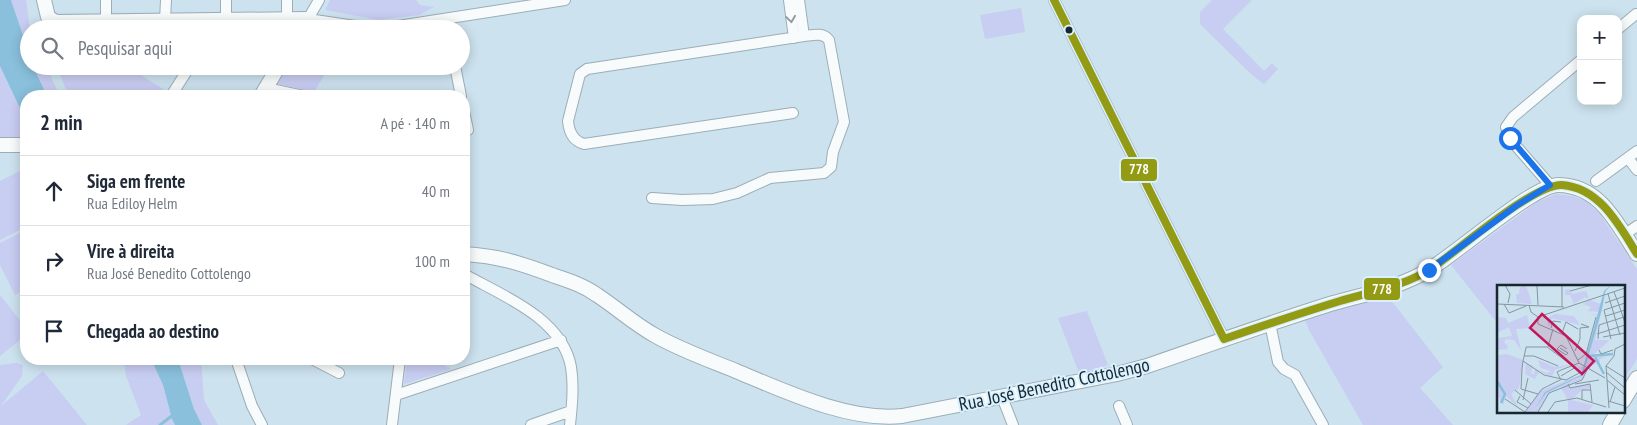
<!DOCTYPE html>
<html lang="pt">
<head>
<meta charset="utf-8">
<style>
	:root { --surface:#fff; --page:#f2f2f3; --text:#1f2937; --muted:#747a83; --line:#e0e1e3 }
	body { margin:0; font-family:"PT Sans Narrow",sans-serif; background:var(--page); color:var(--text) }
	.controls { position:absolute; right:15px; top:15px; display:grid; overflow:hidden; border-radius:10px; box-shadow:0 2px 12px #0003 }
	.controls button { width:45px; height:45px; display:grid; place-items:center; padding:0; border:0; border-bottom:1px solid var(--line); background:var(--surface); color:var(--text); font:25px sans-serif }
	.stop { position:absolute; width:15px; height:15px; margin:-11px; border:4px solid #1a73e8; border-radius:50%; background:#fff }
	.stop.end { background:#1a73e8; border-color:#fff; box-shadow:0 1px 5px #0008 }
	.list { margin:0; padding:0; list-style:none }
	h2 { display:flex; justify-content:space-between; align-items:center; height:65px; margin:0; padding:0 20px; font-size:21px }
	h2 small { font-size:16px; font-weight:400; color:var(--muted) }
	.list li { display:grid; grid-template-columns:32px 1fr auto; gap:15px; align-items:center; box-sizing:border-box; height:70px; padding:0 20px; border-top:1px solid var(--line) }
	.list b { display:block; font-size:19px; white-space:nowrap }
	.list p { margin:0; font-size:16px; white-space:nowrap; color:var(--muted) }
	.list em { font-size:16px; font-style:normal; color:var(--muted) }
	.icon { flex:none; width:28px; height:28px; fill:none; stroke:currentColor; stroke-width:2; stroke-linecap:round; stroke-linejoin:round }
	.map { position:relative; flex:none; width:1637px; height:425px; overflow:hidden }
	.search { position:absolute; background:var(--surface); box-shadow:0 2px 12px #0003; left:20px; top:20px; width:450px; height:55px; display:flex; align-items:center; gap:12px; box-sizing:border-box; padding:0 18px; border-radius:28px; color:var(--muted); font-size:19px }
	.panel { position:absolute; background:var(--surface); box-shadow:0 2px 12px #0003; left:20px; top:90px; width:450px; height:275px; border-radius:20px }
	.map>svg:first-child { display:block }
	.green { fill:#c8cdf2 }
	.water { fill:#8ac0dc }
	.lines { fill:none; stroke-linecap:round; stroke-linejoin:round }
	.stream { stroke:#8ac0dc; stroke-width:3 }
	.street-casing { stroke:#9dadb6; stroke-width:12 }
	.secondary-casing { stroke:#9dadb6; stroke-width:16 }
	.street { stroke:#f7fbfc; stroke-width:10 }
	.secondary { stroke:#f7fbfc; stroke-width:14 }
	.bus-1-casing { stroke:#d9f0fe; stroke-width:11 }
	.bus-1 { stroke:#939a13; stroke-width:8 }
	.oneway { stroke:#929ca0 }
	.route { stroke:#1a73e8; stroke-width:6 }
	.bus-dot { fill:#17272f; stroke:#d9f0fe; stroke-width:2 }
	.labels { text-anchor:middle; stroke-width:4; stroke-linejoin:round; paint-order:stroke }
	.street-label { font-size:19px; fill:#17272f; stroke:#d9f0fe }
	.inset-river { fill:none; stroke:#8ac0dc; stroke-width:2.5 }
	.inset-road { fill:none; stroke:#8497a2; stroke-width:1 }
	.view { fill:#c2185b; fill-opacity:0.15; stroke:#c2185b; stroke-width:2.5 }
	.inset-edge { fill:none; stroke:#17272f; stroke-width:2.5 }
	.line-badge { stroke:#d9f0fe; stroke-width:2 }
	.badge-label { font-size:14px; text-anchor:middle; font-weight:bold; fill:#fff }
</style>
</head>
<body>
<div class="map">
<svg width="1637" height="425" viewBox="0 0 1637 425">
	<rect width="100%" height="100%" fill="#cce2ee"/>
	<path class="green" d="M 11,0 L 26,0 L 30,29 L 29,29 L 29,53 Z
		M 330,0 L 416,0 L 420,5 L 434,7 L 419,15 L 379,20 L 325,10 Z
		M 1212,0 L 1252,0 L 1223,29 L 1264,71 L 1272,63 L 1278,69 L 1264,84 L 1252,75 L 1200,24 L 1200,12 Z
		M 1021,8 L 1025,32 L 985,39 L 980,15 Z
		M 0,66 L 26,121 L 25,139 L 0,140 Z
		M 33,66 L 46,66 L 60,96 L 47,96 Z
		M 56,66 L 147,66 L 141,75 L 168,92 L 166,96 L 69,96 Z
		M 288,66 L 330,66 L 314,92 L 277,84 Z
		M 26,168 L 26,227 L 0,240 L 0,181 Z
		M 1556,194 L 1573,196 L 1586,201 L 1599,213 L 1637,269 L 1637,359 L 1623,381 L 1623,286 L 1498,286 L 1498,324 L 1451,265 L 1537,202 Z
		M 26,230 L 26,289 L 15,295 L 0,265 L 0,243 Z
		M 0,295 L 26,328 L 26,335 L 0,356 Z
		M 1387,295 L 1443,367 L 1420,388 L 1453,425 L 1363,425 L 1309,330 L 1305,320 Z
		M 1087,311 L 1108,365 L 1079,373 L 1058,318 Z
		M 124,359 L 151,359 L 163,385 L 172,419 L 175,425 L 126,425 L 141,415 L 126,376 Z
		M 178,359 L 201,359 L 204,400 L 218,425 L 202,425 L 194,409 Z
		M 407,359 L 430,359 L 452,369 L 404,384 Z
		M 16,363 L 23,365 L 22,376 L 1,406 L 43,371 L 87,425 L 0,425 L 0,365 Z"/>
	<path class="water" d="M 0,0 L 11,0 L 29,53 L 29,66 L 33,66 L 47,96 L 26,96 L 26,121 L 0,66 Z
		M 151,359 L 178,359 L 194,409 L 202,425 L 175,425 L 172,419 L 163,385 Z"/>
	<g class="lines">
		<path class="stream" d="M 160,425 L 173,415"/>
		<defs>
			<path id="street" d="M 319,0 L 308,19 L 375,29
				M 789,0 L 794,38
				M 799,0 L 804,36
				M 1054,0 L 1224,339
				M 226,20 L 226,0
				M 287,20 L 287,0
				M 165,21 L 166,0
				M 106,22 L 106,0
				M 379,29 L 565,0
				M 1618,29 L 1636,14
				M 455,66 L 461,96
				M 266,88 L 304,96
				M 171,96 L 190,66
				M 464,111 L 468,130 L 464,130
				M 1628,158 L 1637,170
				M 1596,181 L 1637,151
				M 1550,185 L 1510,139 L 1506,127 L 1513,117 L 1581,60
				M 652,198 L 682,200 L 713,199 L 737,193 L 770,178 L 824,173 L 831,167 L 833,152 L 844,122 L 829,40 C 823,32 813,35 804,36 L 587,69 L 580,74 L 568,121 C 569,132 573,141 584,144 L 793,113
				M 1624,235 L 1637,226
				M 464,274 C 503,296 562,318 571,367 C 574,386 572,406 570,425
				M 1270,323 L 1278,362 L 1284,369 L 1295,375 L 1323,425
				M 236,359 L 252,406 L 262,425
				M 312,359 L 339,373
				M 396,395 L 561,340
				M 1002,397 L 1013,425
				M 1119,406 L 1127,425
				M 392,425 L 400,359
				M 531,425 L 571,411"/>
			<path id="secondary" d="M 44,0 L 48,17 L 54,21 L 58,22 L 308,19
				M 261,96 L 279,66
				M 0,145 L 26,145
				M 464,254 C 498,256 520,263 552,275 C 567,280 583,285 597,295 C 617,308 634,324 656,336 C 681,350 709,360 736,371 C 784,391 850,422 902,416 L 1117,374 L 1147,366 C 1207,345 1267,324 1327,305 C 1361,295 1396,289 1427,271 C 1455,255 1534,184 1559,185 C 1601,186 1617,224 1637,254
				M 1623,401 L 1637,378
				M 1610,425 L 1618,411"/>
		</defs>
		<use href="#street" class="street-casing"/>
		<use href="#secondary" class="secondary-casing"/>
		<use href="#street" class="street"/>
		<use href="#secondary" class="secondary"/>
		<defs>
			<path id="bus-1" d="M 1054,0 L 1224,339
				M 1224,339 C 1262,326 1301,313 1340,301 C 1371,292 1405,286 1432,268 C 1459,250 1533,184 1562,185 C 1600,188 1619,225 1637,254"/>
		</defs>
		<use href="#bus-1" class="bus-1-casing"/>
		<use href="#bus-1" class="bus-1"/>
	</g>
	<defs><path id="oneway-chevron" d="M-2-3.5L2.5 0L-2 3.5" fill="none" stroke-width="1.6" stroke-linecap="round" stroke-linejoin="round" transform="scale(1.25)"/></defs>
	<use class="oneway" href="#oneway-chevron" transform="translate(791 19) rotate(82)"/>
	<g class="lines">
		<path class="route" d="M 1429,270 L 1516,206 L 1550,185 L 1510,138"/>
	</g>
	<circle class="bus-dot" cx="1069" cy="30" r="4.5"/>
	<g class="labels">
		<g class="street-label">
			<text transform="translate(1054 384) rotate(-12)" y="7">Rua José Benedito Cottolengo</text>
		</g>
	</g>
	<g transform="translate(1497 285)">
		<rect width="128" height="128" fill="#cce2ee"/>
		<path d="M 29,0 L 35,19 L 20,18 L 19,9 L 22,9 L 23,2 ZM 72,4 L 75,9 L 89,6 L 92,14 L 88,12 L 77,19 L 73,10 L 68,10 L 68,5 ZM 108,10 L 98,55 L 113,55 L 97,69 L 113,70 L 103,74 L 103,78 L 93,80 L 92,84 L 88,83 L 99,44 L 88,81 L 88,77 L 101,31 L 90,28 L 101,30 L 102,27 L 91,26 L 94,22 L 86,19 L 93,15 L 104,19 ZM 58,29 L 77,31 L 83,40 L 55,33 L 53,42 L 50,40 L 51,33 ZM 30,30 L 33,43 L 19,44 L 24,65 L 17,55 L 9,54 L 7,57 L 11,61 L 10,64 L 0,65 L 0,53 L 15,51 L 12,42 L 0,48 L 0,32 L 9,33 L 11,38 ZM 10,69 L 26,75 L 22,103 L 14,109 L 21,122 L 9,111 L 6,120 L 0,109 L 0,70 ZM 41,75 L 58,82 L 75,79 L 58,85 L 55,91 L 42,87 L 38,94 L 28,89 L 29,78 L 36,81 L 34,88 L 37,90 L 38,84 L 50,88 L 54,86 L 44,83 ZM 85,81 L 87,83 L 84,90 L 90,85 L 87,93 L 72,100 L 73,103 L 92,99 L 93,103 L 85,105 L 75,114 L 70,114 L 64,102 L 53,107 L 41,127 L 37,127 L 49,108 L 83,92 L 80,92 L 48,107 L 36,127 L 29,127 L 43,106 L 83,90 L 85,87 L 81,83 ZM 71,115 L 74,115 L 96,120 L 91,127 L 71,127 Z" fill="#c8cdf2"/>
		<path d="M 114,0 L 108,7 L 105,24 L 86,90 L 49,108 L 36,127 L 48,107 L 84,90 L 107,6 Z" fill="#8ac0dc"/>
		<path class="inset-river" d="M 91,71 L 116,69M 98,72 L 107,89M 0,96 L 8,109 L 4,118"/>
		<path class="inset-road" d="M 8,0 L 13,9 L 11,18M 65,0 L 65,22M 40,1 L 41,20M 73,6 L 95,0M 117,7 L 122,20 L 128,18M 111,9 L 123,50M 108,18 L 128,11M 0,19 L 67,22M 7,19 L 12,28 L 29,21M 32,20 L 34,27 L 41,32 L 41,39 L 69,51 L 82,78 L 108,93M 109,31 L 128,25M 41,32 L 128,3M 54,43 L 56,36 L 64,37M 65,48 L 69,37 L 81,44M 100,49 L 128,40M 106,52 L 128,48M 101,54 L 102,40 L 127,32M 114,54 L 107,25 L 122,20 L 128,38M 51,62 L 56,44M 63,63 L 71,68 L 69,70 L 60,64 L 64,60 L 70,64M 102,65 L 104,69 L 116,65M 78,66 L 83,54 L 83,43 L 92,42 L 84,39M 27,71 L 37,71 L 61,81M 81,75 L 89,69 L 99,32M 26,76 L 47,90 L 69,95 L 84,87 L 50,62 L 29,62 L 29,63 L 26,76 L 25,84 L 24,104 L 41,109M 109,81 L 128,93M 109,87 L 128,103M 64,91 L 79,82M 63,93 L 60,87 L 64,85 L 82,78M 110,95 L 128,110M 71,99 L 73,103 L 93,99 L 95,117M 78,99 L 102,95M 18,105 L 34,119M 23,111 L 20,117 L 31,123M 8,114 L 28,127M 85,114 L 85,105 L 94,105M 26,115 L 31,93M 111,116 L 128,121M 113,117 L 118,102M 112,123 L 109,81 L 117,71 L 118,64 L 128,59M 28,127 L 45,104 L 65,94M 41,127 L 52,108 L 85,95 L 90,85M 51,127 L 58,117 L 80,113 L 109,122"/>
		<path class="view" d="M 45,29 L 97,76 L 85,89 L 33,43 Z"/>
		<rect width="128" height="128" class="inset-edge"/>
	</g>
	<g class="line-badge">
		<rect x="1120" y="158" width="38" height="24" rx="5" fill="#939a13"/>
		<rect x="1363" y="277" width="38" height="24" rx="5" fill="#939a13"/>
	</g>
	<g class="badge-label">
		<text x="1139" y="174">778</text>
		<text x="1382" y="294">778</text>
	</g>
</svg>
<div class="controls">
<button>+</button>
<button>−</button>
</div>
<div class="stop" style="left:1510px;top:138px"></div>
<div class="stop end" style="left:1429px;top:270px"></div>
<div class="search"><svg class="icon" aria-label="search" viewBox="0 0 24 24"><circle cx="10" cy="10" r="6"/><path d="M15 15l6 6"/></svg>Pesquisar aqui</div>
<section class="panel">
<h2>2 min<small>A pé · 140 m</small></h2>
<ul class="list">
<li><svg class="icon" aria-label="ahead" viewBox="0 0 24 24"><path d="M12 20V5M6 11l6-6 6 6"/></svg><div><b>Siga em frente</b><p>Rua Ediloy Helm</p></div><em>40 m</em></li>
<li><svg class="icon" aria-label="right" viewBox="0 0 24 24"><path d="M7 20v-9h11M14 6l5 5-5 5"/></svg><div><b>Vire à direita</b><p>Rua José Benedito Cottolengo</p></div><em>100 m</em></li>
<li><svg class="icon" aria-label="arrive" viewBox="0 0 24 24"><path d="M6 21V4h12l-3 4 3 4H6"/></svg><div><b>Chegada ao destino</b></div></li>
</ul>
</section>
</div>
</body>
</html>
